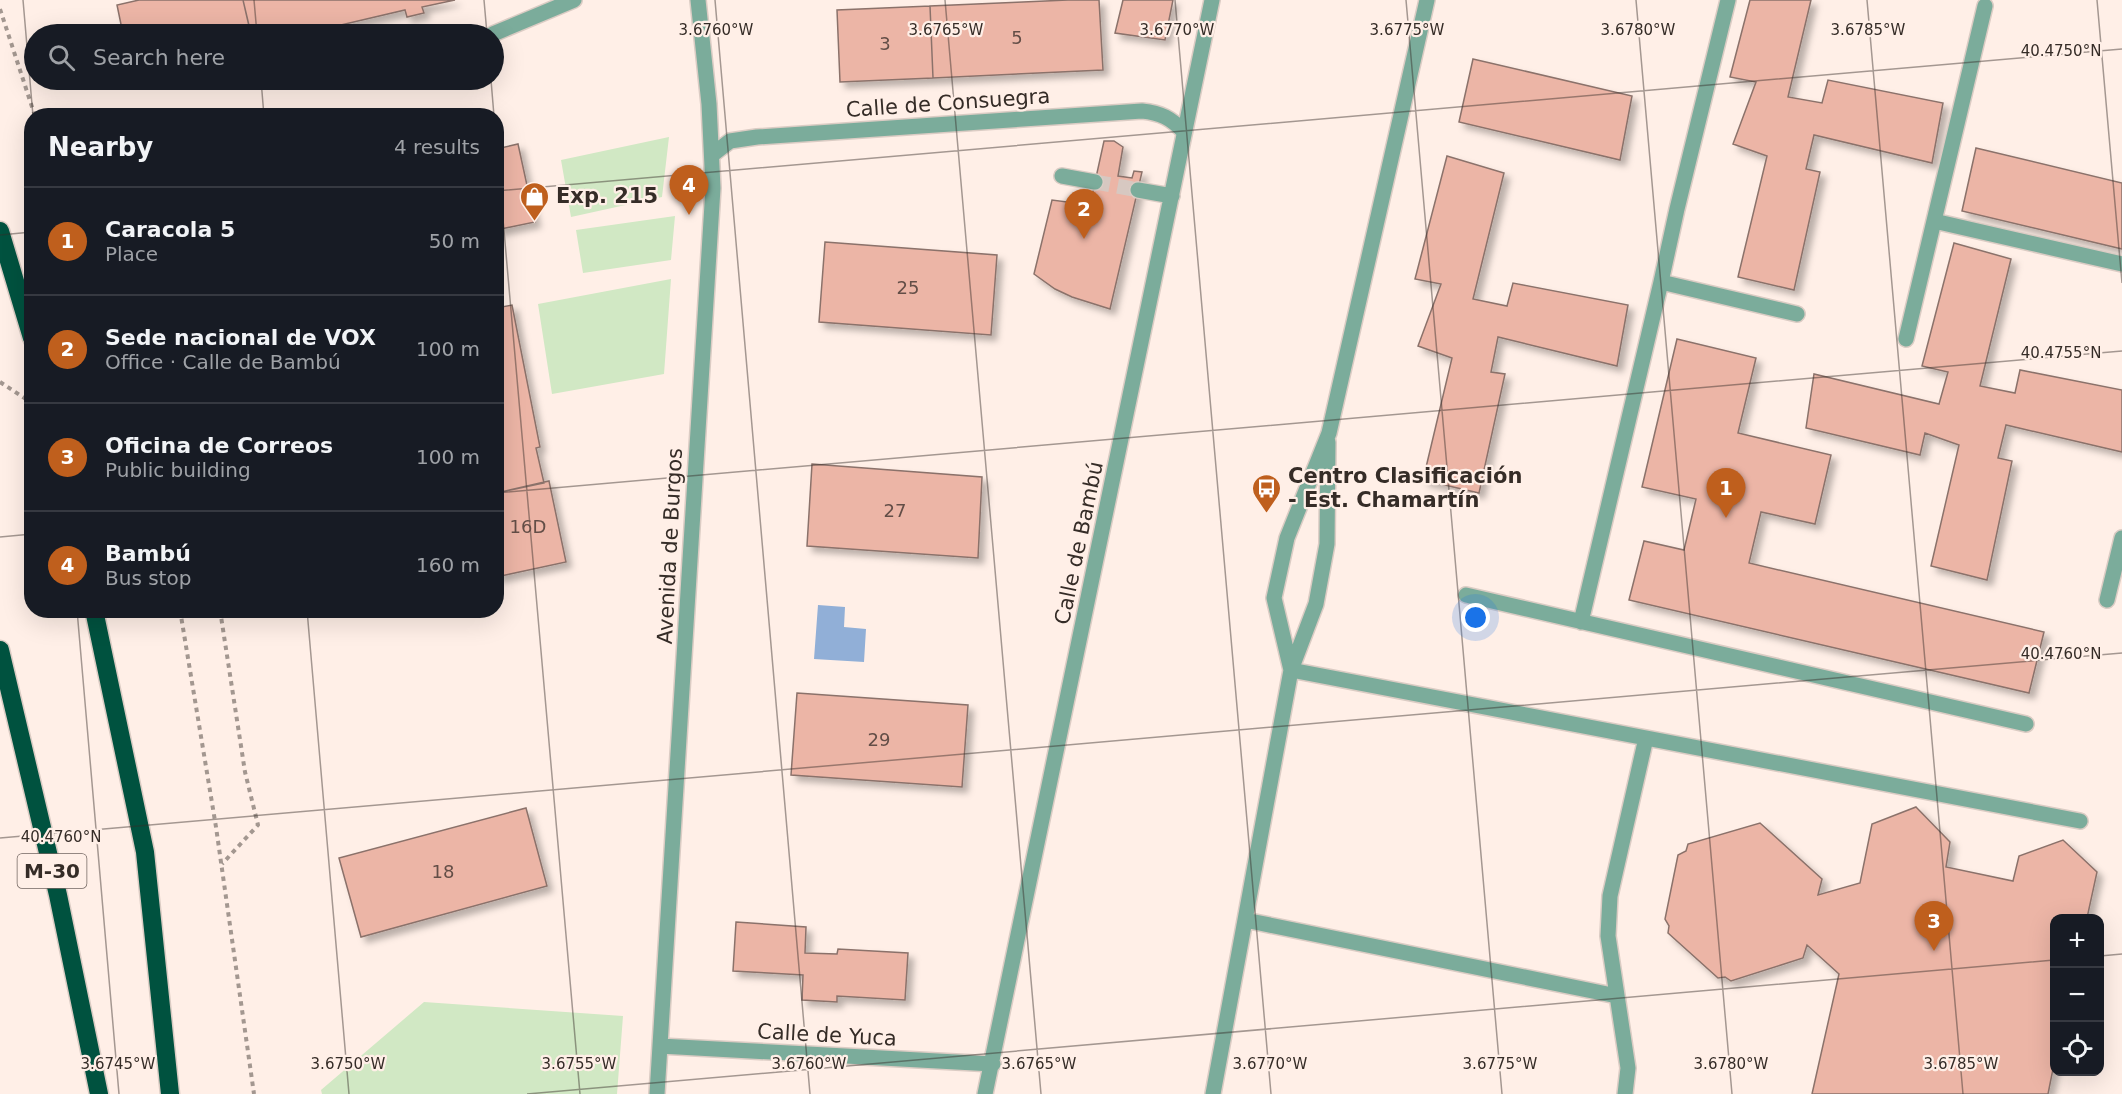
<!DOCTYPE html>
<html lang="en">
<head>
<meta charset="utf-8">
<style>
	:root { --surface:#171b24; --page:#242831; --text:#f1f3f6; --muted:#9ea1a6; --line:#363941; --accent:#bf5f1d }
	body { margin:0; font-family:"DejaVu Sans",sans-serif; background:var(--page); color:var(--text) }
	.controls { position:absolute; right:18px; bottom:18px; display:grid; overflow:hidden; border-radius:12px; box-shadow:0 6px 24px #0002 }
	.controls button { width:54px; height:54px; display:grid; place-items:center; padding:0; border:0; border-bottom:2px solid var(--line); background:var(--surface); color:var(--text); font:30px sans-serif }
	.you { position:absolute; left:1476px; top:618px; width:21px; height:21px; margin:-15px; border:4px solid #fff; border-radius:50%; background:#1a73e8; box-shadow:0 0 0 9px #1a73e833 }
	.badge { display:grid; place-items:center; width:39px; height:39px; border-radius:50%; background:var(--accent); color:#fff; font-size:20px; font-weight:700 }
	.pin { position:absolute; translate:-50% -50px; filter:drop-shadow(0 2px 3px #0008) }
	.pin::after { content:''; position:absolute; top:32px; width:21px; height:18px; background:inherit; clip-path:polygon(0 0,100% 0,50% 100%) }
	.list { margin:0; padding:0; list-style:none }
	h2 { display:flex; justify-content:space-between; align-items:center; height:78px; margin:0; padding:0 24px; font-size:26px }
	h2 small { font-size:20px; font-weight:400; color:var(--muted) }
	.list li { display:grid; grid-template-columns:39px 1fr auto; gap:18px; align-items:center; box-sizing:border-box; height:108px; padding:0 24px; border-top:2px solid var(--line) }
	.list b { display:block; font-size:22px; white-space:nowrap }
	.list p { margin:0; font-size:20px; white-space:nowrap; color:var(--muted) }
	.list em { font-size:20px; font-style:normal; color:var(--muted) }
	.icon { flex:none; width:33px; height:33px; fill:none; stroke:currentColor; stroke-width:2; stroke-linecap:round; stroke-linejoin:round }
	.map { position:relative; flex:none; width:2122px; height:1094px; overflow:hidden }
	.search { position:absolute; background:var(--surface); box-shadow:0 6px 24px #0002; left:24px; top:24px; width:480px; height:66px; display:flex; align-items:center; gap:15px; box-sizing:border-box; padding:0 21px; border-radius:33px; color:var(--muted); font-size:22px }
	.panel { position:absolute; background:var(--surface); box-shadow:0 6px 24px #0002; left:24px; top:108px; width:480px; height:510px; border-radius:24px }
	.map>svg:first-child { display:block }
	.green { fill:#d1e8c4 }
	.water { fill:#91afd7 }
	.building { fill:#ecb5a6; stroke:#8b726b; stroke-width:1.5; filter:url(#shadow) }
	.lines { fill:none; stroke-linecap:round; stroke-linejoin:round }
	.minor-tunnel { stroke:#d7c8c1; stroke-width:15; stroke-dasharray:15 8; stroke-linecap:butt }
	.minor-casing { stroke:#dbccc4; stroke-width:18 }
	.highway-casing { stroke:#dbccc4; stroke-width:21 }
	.path { stroke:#a39790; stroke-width:4; stroke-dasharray:4.5 4.5; stroke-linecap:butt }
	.minor { stroke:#7bac9b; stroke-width:15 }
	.highway { stroke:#00523f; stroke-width:18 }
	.ticks { fill:none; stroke:#352c27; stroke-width:1.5; stroke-opacity:0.45 }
	.labels { text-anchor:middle; stroke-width:4.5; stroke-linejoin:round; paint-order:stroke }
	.number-label { font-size:18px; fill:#634e47 }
	.shield { fill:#ffefe7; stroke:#726661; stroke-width:1.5 }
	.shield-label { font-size:20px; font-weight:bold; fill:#352c27 }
	.street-label { font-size:21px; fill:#352c27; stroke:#ffefe7 }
	.poi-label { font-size:21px; font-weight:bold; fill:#352c27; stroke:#ffefe7; text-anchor:start }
	.ticks-label { font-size:15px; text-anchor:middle; fill:#352c27; stroke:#ffefe7; stroke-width:4.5; stroke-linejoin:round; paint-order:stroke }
</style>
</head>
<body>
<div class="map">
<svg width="2122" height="1094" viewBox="0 0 2122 1094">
	<defs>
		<filter id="shadow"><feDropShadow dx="5.5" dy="5.5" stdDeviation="3" flood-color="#0004"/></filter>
	</defs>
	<rect width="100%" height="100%" fill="#ffefe7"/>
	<path class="green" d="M 669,137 L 662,197 L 571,217 L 561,160 Z
		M 675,216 L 671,260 L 583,273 L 576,230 Z
		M 671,279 L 664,374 L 552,394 L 538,304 Z
		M 424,1002 L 623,1016 L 617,1094 L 322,1094 L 321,1090 Z"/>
	<path class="water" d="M 818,605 L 845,607 L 844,627 L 866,629 L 864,662 L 814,659 Z"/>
	<path class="building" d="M 243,0 L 455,0 L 422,7 L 424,13 L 407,17 L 405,10 L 315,31 L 315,34 L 251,34 Z
		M 243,0 L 249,26 L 209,34 L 123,34 L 117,5 L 139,0 Z
		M 1068,0 L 1099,0 L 1103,70 L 933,78 L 930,6 Z
		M 1123,0 L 1173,0 L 1165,40 L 1115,33 Z
		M 1750,0 L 1811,0 L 1788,97 L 1822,103 L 1828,80 L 1943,103 L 1932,163 L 1814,135 L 1806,169 L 1820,172 L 1794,290 L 1738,277 L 1767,156 L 1733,144 L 1756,82 L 1730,77 Z
		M 930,6 L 933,78 L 840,82 L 837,10 Z
		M 1473,59 L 1632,96 L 1620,160 L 1459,122 Z
		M 1104,141 L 1114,141 L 1123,147 L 1118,176 L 1132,178 L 1134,171 L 1142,172 L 1110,309 L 1072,297 L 1055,289 L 1034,274 L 1052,200 L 1090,205 Z
		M 518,144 L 535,222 L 496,230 L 496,149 Z
		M 1976,148 L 2122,183 L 2122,249 L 1962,211 Z
		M 1447,156 L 1504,173 L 1473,299 L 1507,306 L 1513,283 L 1628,305 L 1617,366 L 1498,337 L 1491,372 L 1505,374 L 1479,493 L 1423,480 L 1452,358 L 1418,346 L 1441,284 L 1415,279 Z
		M 825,242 L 997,255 L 991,335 L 819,322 Z
		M 1954,243 L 2011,259 L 1980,386 L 2015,393 L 2020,370 L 2122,390 L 2122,452 L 2006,425 L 1998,458 L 2012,461 L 1987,580 L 1931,566 L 1959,445 L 1925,433 L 1920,455 L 1806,428 L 1814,374 L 1939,404 L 1948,372 L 1922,366 Z
		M 512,305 L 540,447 L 536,448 L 544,483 L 496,493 L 496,308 Z
		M 1677,339 L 1756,358 L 1738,433 L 1831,455 L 1815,524 L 1761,512 L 1749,563 L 2044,632 L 2029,693 L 1629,600 L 1644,541 L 1684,550 L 1696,499 L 1642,487 Z
		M 812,464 L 982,477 L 978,558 L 807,546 Z
		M 549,481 L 566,562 L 496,577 L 496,493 Z
		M 797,693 L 968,705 L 962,787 L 791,775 Z
		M 1916,807 L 1950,842 L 1946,867 L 2013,881 L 2019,856 L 2063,840 L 2097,872 L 2087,918 L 2054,918 L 2054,1064 L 2048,1094 L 1812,1094 L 1839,974 L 1807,945 L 1803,958 L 1731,981 L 1725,977 L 1718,978 L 1668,933 L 1669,926 L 1665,919 L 1678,855 L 1686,851 L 1688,844 L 1760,823 L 1822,879 L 1818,895 L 1860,883 L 1872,824 Z
		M 526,808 L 547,886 L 361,937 L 339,858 Z
		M 736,922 L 806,927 L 805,953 L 837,954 L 838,949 L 908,953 L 905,1000 L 837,996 L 837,1002 L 802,1000 L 803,975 L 733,971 Z"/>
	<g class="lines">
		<path class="minor-tunnel" d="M 1095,182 L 1138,190"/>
		<defs>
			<path id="minor" d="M 493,34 L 574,0
				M 712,155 L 730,141 L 757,137 L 1142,111 C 1161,113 1171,118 1184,132
				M 1062,176 L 1095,182
				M 1138,190 L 1172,196
				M 1934,221 L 2122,264
				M 1661,282 L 1797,314
				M 1906,339 L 1985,6
				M 1466,595 L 2026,724
				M 2107,600 L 2122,538
				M 1581,622 L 1661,282 L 1677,209 L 1728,0
				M 1291,670 L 2080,821
				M 1291,670 L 1274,598 L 1287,538 L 1329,433 L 1427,0
				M 1245,920 L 1617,996
				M 660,1046 L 993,1064
				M 657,1094 L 713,188 L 709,104 L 698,0
				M 985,1094 L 1212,0
				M 1213,1094 L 1291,670 L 1316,604 L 1327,544 L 1328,442
				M 1625,1094 L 1628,1068 L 1608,936 L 1610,896 L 1646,738"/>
			<path id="highway" d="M 0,231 L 32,338
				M 94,610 L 145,852 L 170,1094
				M 0,650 L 58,895 L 99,1094"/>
		</defs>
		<use href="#minor" class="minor-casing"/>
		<use href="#highway" class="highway-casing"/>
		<path class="path" d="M 0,9 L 35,116
			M 0,382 L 32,403
			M 180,610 L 216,827 L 254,1094
			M 220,610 L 245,772 L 258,825 L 222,864"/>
		<use href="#minor" class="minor"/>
		<use href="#highway" class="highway"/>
	</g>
	<path class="ticks" d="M 23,0 L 33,116M 254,0 L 257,34M 484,0 L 487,34M 715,0 L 810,1094M 945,0 L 1041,1094M 1175,0 L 1271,1094M 1406,0 L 1502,1094M 1636,0 L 1732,1094M 1867,0 L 1963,1094M 2097,0 L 2122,283M 261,80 L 264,116M 491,80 L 494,116M 496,140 L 580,1094M 496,191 L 2122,49M 0,235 L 32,232M 496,493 L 2122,351M 0,537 L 32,534M 77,610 L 119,1094M 307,610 L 349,1094M 0,838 L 2122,653M 2100,956 L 2122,954M 527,1094 L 2054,960"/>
	<defs>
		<symbol id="shop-pin" viewBox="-11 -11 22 30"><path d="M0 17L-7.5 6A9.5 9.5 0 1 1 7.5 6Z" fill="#bf5f1d" stroke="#ffefe7"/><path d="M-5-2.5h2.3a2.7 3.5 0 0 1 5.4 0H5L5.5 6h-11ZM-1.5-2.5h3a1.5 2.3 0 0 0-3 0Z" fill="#fff"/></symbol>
		<symbol id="bus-pin" viewBox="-11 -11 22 30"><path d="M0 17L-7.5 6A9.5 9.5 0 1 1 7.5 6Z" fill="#bf5f1d" stroke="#ffefe7"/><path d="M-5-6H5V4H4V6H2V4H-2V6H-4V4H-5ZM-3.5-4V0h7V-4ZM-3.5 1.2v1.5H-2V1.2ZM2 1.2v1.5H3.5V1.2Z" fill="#fff"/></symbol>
	</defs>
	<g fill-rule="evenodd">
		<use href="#shop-pin" x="518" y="180" width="33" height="45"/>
		<use href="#bus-pin" x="1250" y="472" width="33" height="45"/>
	</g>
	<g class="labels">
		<g class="number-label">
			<text x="1017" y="44">5</text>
			<text x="885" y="50">3</text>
			<text x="908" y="294">25</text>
			<text x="895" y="517">27</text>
			<text x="528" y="533">16D</text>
			<text x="879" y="746">29</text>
			<text x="443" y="878">18</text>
		</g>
		<rect class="shield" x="17.5" y="854" width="69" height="34" rx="4.5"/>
		<g class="shield-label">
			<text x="52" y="878">M-30</text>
		</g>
		<g class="street-label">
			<text transform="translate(948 103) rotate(-4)" y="7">Calle de Consuegra</text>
			<text transform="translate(1079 543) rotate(-78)" y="7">Calle de Bambú</text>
			<text transform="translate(670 546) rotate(-87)" y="7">Avenida de Burgos</text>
			<text transform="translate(827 1035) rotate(3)" y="7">Calle de Yuca</text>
		</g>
		<g class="poi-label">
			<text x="556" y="203">Exp. 215</text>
			<text x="1288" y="483">Centro Clasificación<tspan x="1288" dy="24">- Est. Chamartín</tspan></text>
		</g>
	</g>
	<g class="ticks-label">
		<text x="716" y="35">3.6760°W</text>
		<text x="946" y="35">3.6765°W</text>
		<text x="1177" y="35">3.6770°W</text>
		<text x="1407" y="35">3.6775°W</text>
		<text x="1638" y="35">3.6780°W</text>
		<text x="1868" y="35">3.6785°W</text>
		<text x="2061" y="56">40.4750°N</text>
		<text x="2061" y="358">40.4755°N</text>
		<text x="2061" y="659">40.4760°N</text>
		<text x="61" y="842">40.4760°N</text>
		<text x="118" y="1069">3.6745°W</text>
		<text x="348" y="1069">3.6750°W</text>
		<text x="579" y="1069">3.6755°W</text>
		<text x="809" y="1069">3.6760°W</text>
		<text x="1039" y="1069">3.6765°W</text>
		<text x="1270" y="1069">3.6770°W</text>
		<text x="1500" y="1069">3.6775°W</text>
		<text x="1731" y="1069">3.6780°W</text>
		<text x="1961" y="1069">3.6785°W</text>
	</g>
</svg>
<div class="controls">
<button>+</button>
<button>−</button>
<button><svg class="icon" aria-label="locate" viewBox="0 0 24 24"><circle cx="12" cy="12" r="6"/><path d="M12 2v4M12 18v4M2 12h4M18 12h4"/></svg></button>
</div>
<div class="you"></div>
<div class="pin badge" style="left:1726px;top:518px">1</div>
<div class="pin badge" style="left:1084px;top:239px">2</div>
<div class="pin badge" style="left:1934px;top:951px">3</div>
<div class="pin badge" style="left:689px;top:215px">4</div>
<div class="search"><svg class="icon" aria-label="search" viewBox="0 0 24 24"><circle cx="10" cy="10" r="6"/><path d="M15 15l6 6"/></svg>Search here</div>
<section class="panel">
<h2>Nearby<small>4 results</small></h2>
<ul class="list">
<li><span class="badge">1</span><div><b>Caracola 5</b><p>Place</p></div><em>50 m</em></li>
<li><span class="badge">2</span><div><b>Sede nacional de VOX</b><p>Office · Calle de Bambú</p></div><em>100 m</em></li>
<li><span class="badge">3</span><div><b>Oficina de Correos</b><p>Public building</p></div><em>100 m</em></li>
<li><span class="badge">4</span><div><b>Bambú</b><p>Bus stop</p></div><em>160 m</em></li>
</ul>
</section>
</div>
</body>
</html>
